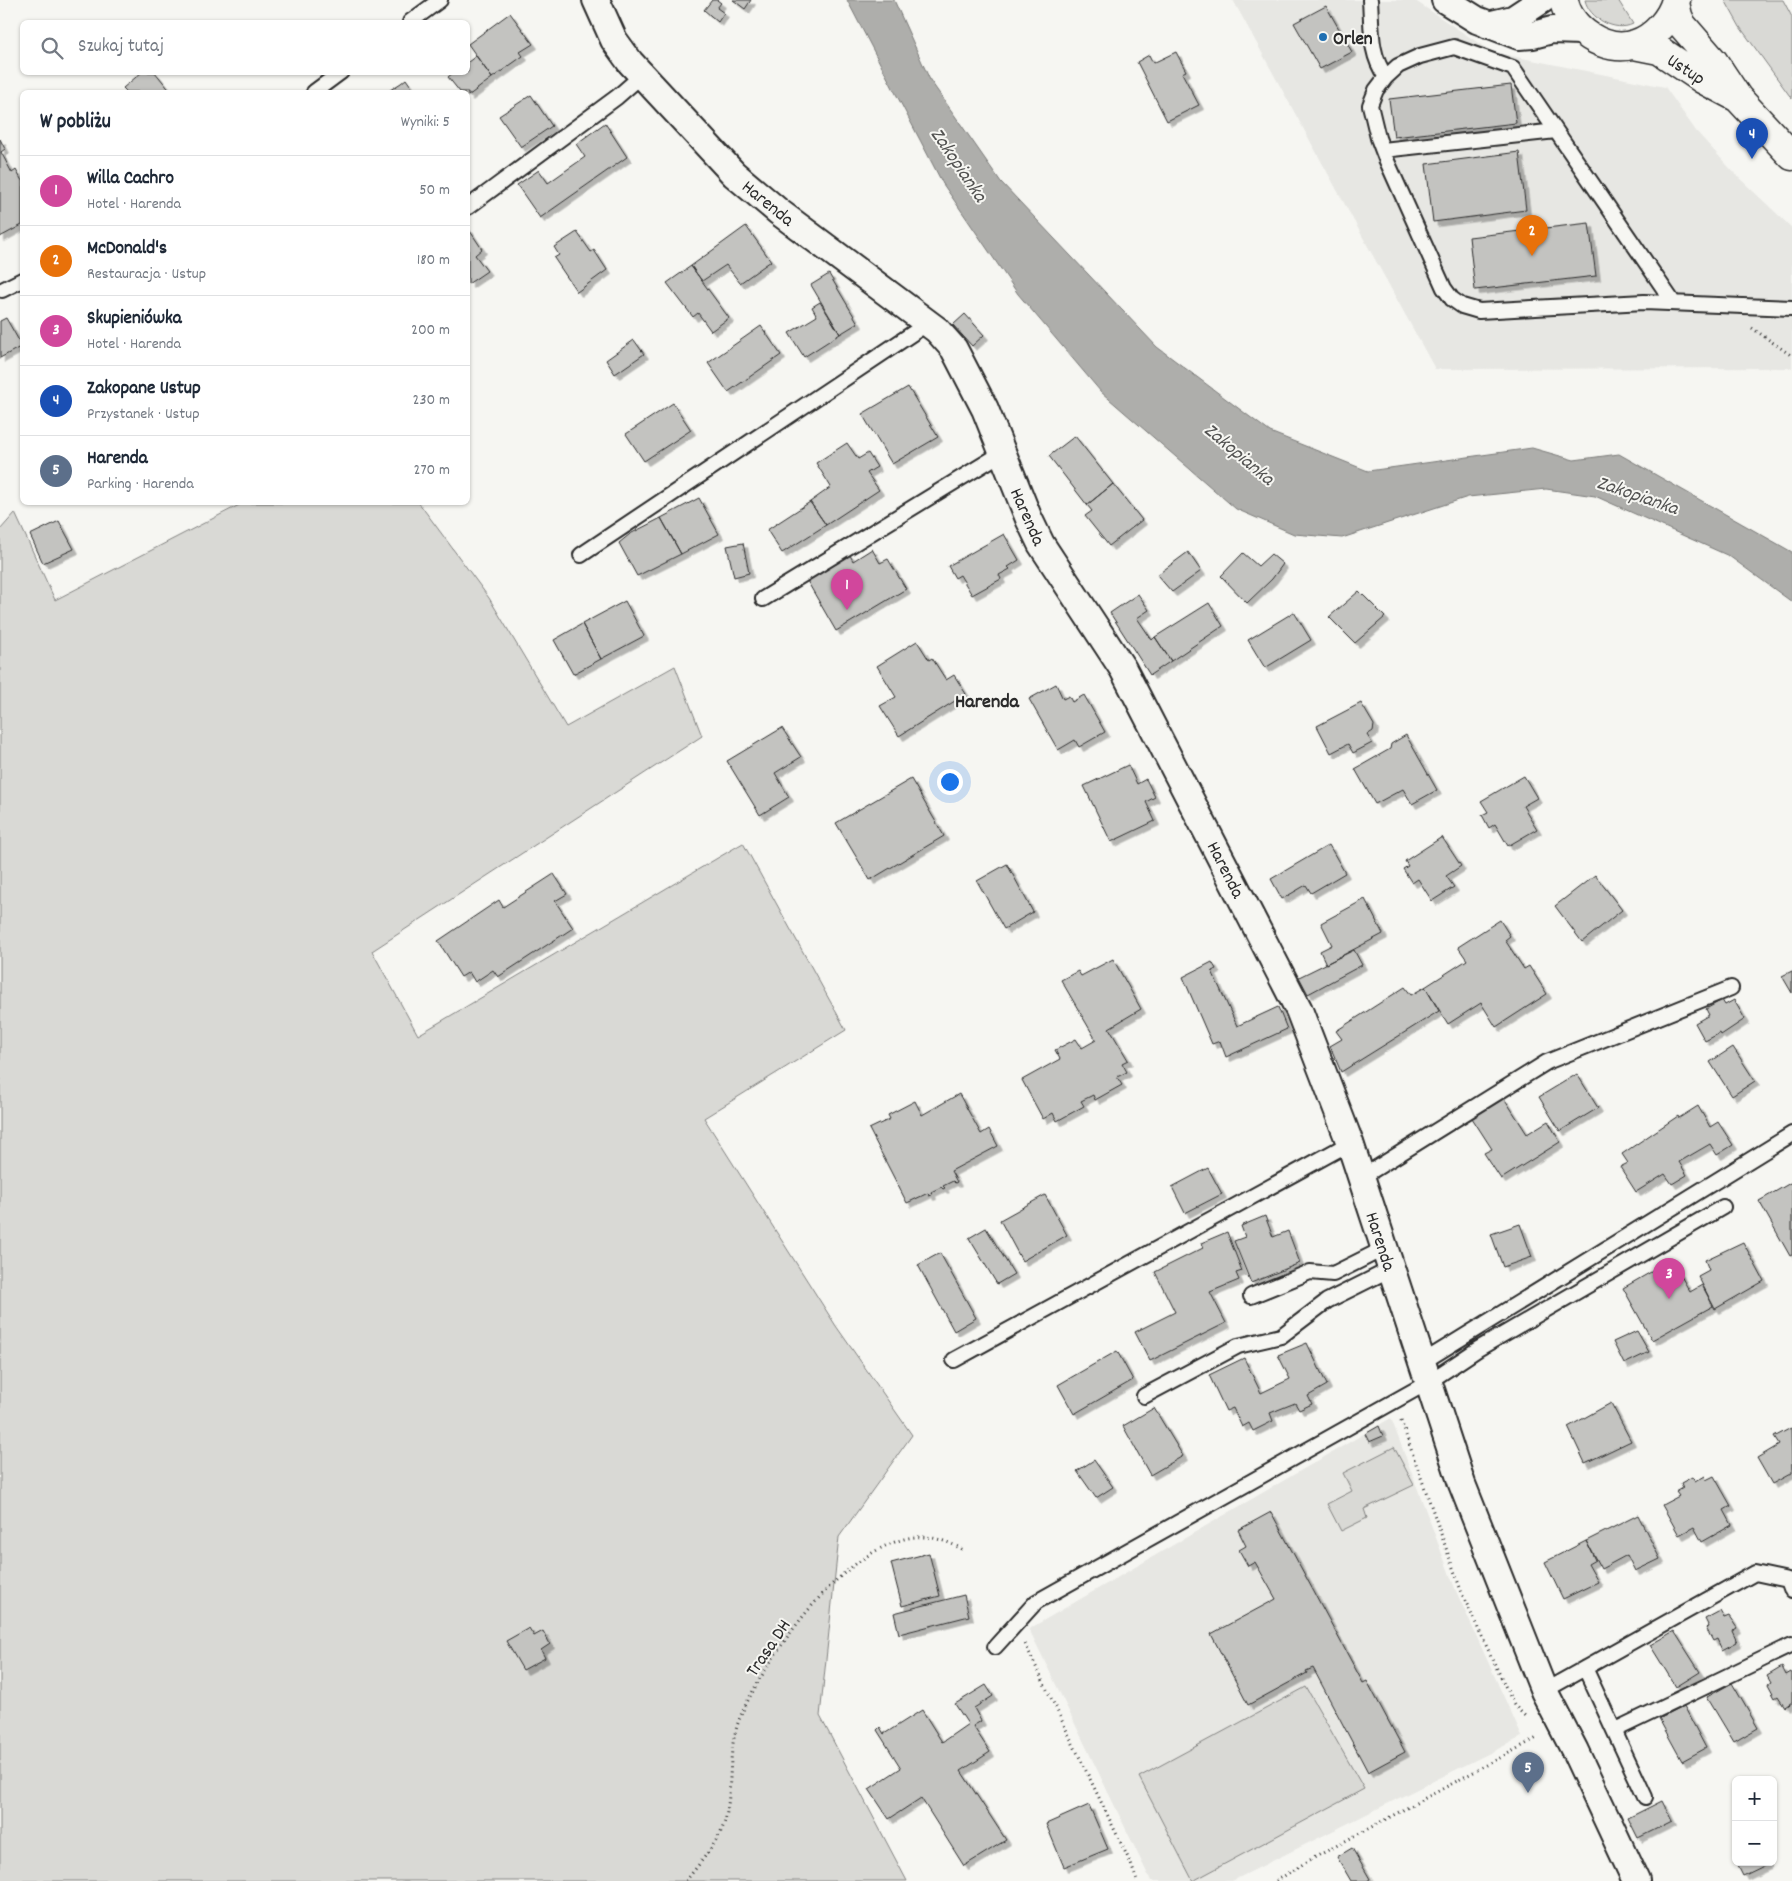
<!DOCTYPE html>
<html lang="pl">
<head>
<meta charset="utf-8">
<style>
	:root { --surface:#fff; --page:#f6f6f7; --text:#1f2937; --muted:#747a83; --line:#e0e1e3; --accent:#1f6fb2 }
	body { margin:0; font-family:Dekko,sans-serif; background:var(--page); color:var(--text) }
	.controls { position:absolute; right:15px; bottom:15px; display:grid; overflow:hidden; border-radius:8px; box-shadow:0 1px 4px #0004 }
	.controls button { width:45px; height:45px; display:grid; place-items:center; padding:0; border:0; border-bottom:1px solid var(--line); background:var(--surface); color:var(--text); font:25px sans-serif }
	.you { position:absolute; left:949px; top:781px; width:18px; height:18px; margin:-12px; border:4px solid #fff; border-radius:50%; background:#1a73e8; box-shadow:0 0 0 8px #1a73e833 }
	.badge { display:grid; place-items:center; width:32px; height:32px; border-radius:50%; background:var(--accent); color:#fff; font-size:16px; font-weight:700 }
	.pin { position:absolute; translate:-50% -41px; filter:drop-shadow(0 1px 2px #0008) }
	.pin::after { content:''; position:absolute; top:26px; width:18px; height:15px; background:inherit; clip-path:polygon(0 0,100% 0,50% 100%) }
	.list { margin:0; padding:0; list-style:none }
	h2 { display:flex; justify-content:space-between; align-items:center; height:65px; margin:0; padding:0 20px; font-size:21px }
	h2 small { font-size:16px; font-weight:400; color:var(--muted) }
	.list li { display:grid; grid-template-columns:32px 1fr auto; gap:15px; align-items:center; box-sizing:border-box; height:70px; padding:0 20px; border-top:1px solid var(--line) }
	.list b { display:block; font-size:19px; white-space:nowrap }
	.list p { margin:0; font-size:16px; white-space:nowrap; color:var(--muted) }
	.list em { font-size:16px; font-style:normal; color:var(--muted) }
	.icon { flex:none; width:28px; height:28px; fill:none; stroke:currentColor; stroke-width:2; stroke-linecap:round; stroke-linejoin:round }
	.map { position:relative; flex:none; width:1792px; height:1881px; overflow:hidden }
	.search { position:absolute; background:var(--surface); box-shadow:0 1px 4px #0004; left:20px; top:20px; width:450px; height:55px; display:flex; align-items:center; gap:12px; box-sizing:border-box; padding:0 18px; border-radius:8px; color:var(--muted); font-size:19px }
	.panel { position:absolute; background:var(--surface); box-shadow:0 1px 4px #0004; left:20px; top:90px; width:450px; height:415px; border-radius:8px }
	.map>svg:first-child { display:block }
	.built { fill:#e7e7e3 }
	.green { fill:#d9d9d5; stroke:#828280 }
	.water { fill:#aeaeab; stroke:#7a7a78 }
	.building { fill:#c3c3c0; stroke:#2b2b2b; filter:url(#shadow) }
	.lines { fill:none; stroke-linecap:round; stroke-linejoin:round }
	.service-casing { stroke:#2b2b2b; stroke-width:18 }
	.minor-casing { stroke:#2b2b2b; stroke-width:30 }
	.primary-casing { stroke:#2b2b2b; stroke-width:31 }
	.path { stroke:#2b2b2b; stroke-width:3; stroke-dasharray:1 4; stroke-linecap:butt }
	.service { stroke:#f6f6f2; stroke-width:14 }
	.minor { stroke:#f6f6f2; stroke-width:26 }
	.primary { stroke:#f6f6f2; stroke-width:28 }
	.poi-dot { fill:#1f6fb2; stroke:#f6f6f2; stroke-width:2 }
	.labels { text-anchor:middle; stroke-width:4; stroke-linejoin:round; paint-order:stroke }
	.poi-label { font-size:19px; font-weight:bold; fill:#2b2b2b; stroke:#f6f6f2; text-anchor:start }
	.street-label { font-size:19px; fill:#2b2b2b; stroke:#f6f6f2 }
	.water-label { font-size:20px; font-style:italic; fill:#525251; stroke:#f6f6f2 }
	.neighbourhood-label { font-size:20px; font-weight:bold; fill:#2b2b2b; stroke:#f6f6f2 }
</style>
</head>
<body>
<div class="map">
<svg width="1792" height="1881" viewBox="0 0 1792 1881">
	<defs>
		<filter id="shadow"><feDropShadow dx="4.5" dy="4.5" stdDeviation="0" flood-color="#0004"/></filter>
	</defs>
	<rect width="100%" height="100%" fill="#f6f6f2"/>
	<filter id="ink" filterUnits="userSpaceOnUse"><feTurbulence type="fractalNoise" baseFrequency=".02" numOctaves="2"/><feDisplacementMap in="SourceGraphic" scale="10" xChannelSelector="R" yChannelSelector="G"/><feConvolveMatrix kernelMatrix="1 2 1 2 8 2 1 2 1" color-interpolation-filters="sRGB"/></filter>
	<g filter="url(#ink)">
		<path class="built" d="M 1233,0 L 1414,0 L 1492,52 L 1665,87 L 1696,131 L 1737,176 L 1792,228 L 1792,368 L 1435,369 Z
			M 1391,1418 L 1456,1591 L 1522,1737 L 1232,1881 L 1151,1881 L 1029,1629 Z"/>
		<path class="green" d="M 1585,0 L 1618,0 L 1633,24 C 1615,33 1589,18 1585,0 Z
			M 1725,0 L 1783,0 L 1792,17 L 1792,99 L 1740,27 Z
			M 243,503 L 419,503 L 489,598 L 566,727 L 675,666 L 702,736 L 372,951 L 418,1035 L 743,843 L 846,1030 L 704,1118 L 836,1326 L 912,1435 L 839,1537 L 820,1716 L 907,1881 L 0,1881 L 0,530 L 15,513 L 55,600 Z
			M 1394,1447 L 1414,1485 L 1364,1509 L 1367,1518 L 1341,1531 L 1327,1504 L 1352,1491 L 1343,1473 Z
			M 1306,1687 L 1364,1789 L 1193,1881 L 1139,1777 Z"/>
		<path class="water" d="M 847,0 L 894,0 L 930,80 L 1001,182 L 1157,347 L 1270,432 L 1368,471 L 1532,448 L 1574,460 L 1619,454 L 1792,552 L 1792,602 L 1729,556 L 1595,496 L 1546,489 L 1468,497 L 1342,538 L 1294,534 L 1236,509 L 1101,392 L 1018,294 L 943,184 Z"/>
		<path class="building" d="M 712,0 L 717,0 L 721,3 L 717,8 L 724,13 L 718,22 L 704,10 Z
			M 733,0 L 751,0 L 745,9 Z
			M 1326,6 L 1352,52 L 1320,69 L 1294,23 Z
			M 510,13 L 533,44 L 520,52 L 523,56 L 492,78 L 468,44 Z
			M 1176,52 L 1186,71 L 1182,73 L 1199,105 L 1167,121 L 1137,62 L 1149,55 L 1153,63 Z
			M 476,56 L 492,78 L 468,96 L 468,92 L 460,92 L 448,77 L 454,72 L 468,72 L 468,62 Z
			M 142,72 L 155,72 L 171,92 L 127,92 L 123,88 Z
			M 406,79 L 415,92 L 387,92 L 401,83 Z
			M 1511,85 L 1516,123 L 1394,137 L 1389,99 Z
			M 531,95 L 552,126 L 521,147 L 499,116 Z
			M 605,123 L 627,157 L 540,218 L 517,185 L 539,170 L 548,183 L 585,157 L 576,144 Z
			M 0,139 L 5,149 L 1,152 L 12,173 L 16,170 L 22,181 L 22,225 L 0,237 Z
			M 1519,152 L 1526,210 L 1433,222 L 1426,164 Z
			M 1589,223 L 1596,276 L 1475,290 L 1469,237 Z
			M 746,226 L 771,261 L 740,283 L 726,265 L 702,281 L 691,266 Z
			M 468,228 L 482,249 L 475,255 L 487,271 L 468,284 Z
			M 577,232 L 591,252 L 594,250 L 607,270 L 577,292 L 554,258 L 559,255 L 554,247 Z
			M 691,266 L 729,318 L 711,331 L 698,313 L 693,317 L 667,283 Z
			M 829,274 L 858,323 L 840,334 L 811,285 Z
			M 820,302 L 840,334 L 804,357 L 789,333 L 817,316 L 812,307 Z
			M 965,314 L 984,335 L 972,346 L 953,325 Z
			M 6,318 L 22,346 L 0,358 L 0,321 Z
			M 761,326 L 781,355 L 728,392 L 708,363 Z
			M 634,340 L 644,354 L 615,374 L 606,360 Z
			M 908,387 L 938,437 L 892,464 L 862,414 Z
			M 673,403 L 691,430 L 644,461 L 626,434 Z
			M 1075,436 L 1113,484 L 1087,505 L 1049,456 Z
			M 847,443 L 858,459 L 868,453 L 877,467 L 867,473 L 879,490 L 826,525 L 810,502 L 831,487 L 816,463 Z
			M 1113,484 L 1142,520 L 1109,546 L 1085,516 L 1092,511 L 1087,505 Z
			M 699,498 L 719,534 L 681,554 L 661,518 Z
			M 810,502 L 826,525 L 782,553 L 767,530 Z
			M 661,518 L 681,554 L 637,576 L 619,543 L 630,534 Z
			M 59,521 L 74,549 L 43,563 L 30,535 Z
			M 1004,534 L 1019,560 L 1008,567 L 1010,569 L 999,575 L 1001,579 L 972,595 L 960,575 L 955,578 L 948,566 Z
			M 743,543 L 749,573 L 734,577 L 727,546 Z
			M 872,549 L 880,563 L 888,559 L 906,589 L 836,631 L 806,579 L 849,553 L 853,561 Z
			M 1188,552 L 1201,571 L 1172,592 L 1157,575 Z
			M 1243,553 L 1258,566 L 1271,554 L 1283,564 L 1272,579 L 1247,603 L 1221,576 Z
			M 1359,591 L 1385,617 L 1355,643 L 1329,617 Z
			M 1138,594 L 1149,610 L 1137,618 L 1152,640 L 1155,637 L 1171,661 L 1150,675 L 1110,613 Z
			M 625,601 L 644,636 L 601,659 L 582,624 Z
			M 1209,603 L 1223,626 L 1171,661 L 1155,637 Z
			M 1294,612 L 1311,640 L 1265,668 L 1248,640 Z
			M 582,624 L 601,659 L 573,674 L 554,640 Z
			M 917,641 L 929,660 L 932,658 L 946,680 L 954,675 L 966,694 L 899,736 L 880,706 L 896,697 L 877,666 Z
			M 1056,684 L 1063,699 L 1069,696 L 1072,702 L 1084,695 L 1105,732 L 1079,747 L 1075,740 L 1058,750 L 1029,699 Z
			M 1361,703 L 1374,725 L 1373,731 L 1367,735 L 1372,743 L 1353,753 L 1348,744 L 1331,753 L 1317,726 Z
			M 782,728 L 801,757 L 775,773 L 789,797 L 760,815 L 727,761 Z
			M 1406,735 L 1437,790 L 1412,804 L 1403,789 L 1375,804 L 1355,769 L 1390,749 L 1391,744 Z
			M 1128,765 L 1137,784 L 1146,779 L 1155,797 L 1146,802 L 1155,821 L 1111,842 L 1084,786 Z
			M 1524,776 L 1537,798 L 1523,806 L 1537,829 L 1508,846 L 1495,824 L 1489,828 L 1482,815 L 1488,812 L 1481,801 Z
			M 911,779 L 944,836 L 870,880 L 836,823 Z
			M 1442,837 L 1461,866 L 1446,876 L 1454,887 L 1432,901 L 1418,879 L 1412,883 L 1403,869 L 1408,866 L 1405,861 Z
			M 1329,845 L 1345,873 L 1311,893 L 1306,885 L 1282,899 L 1271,879 Z
			M 1007,864 L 1033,912 L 1004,929 L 977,881 Z
			M 554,874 L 567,894 L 555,901 L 573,928 L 498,977 L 493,970 L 475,982 L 469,972 L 461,977 L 438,941 L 499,900 L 503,907 Z
			M 1595,875 L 1622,910 L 1582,942 L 1555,906 Z
			M 1365,899 L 1383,934 L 1326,964 L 1320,951 L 1332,945 L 1321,923 Z
			M 1500,920 L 1510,936 L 1505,940 L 1524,969 L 1529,966 L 1547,994 L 1496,1027 L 1481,1003 L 1448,1024 L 1425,987 L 1467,960 L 1458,947 Z
			M 1354,950 L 1362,965 L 1308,994 L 1299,977 Z
			M 1113,959 L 1141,1009 L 1109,1028 L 1128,1060 L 1122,1063 L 1127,1072 L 1117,1077 L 1122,1085 L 1095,1100 L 1093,1095 L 1081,1101 L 1084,1106 L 1057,1121 L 1053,1113 L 1043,1119 L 1022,1080 L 1060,1059 L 1055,1050 L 1076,1039 L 1082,1048 L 1096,1040 L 1061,980 L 1078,971 L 1081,976 Z
			M 1212,962 L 1216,969 L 1212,971 L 1237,1026 L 1278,1007 L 1287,1029 L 1226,1057 L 1220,1041 L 1212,1044 L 1183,977 Z
			M 1792,971 L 1792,993 L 1782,976 Z
			M 1405,987 L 1411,995 L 1425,987 L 1439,1011 L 1341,1072 L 1330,1046 L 1342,1039 L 1336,1031 Z
			M 1722,1000 L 1725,1005 L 1734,1000 L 1745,1019 L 1721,1035 L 1720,1033 L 1705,1041 L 1695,1023 L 1709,1015 L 1706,1009 Z
			M 1733,1047 L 1755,1081 L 1732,1096 L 1710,1062 Z
			M 1577,1074 L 1598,1108 L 1560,1131 L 1539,1097 Z
			M 959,1094 L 981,1134 L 989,1129 L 998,1146 L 951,1171 L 957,1182 L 955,1183 L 953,1181 L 943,1186 L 945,1188 L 943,1189 L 941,1187 L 931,1192 L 932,1195 L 929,1196 L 928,1193 L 907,1203 L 869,1129 L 890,1119 L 888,1115 L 915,1101 L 922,1115 Z
			M 1504,1098 L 1527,1134 L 1548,1121 L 1560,1142 L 1501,1179 L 1484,1153 L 1492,1149 L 1472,1118 Z
			M 1698,1106 L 1710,1127 L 1718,1122 L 1733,1145 L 1717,1155 L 1710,1144 L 1679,1162 L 1687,1175 L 1672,1184 L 1665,1174 L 1636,1192 L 1620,1167 L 1628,1163 L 1622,1154 L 1678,1116 L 1679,1118 Z
			M 1208,1168 L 1222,1194 L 1185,1213 L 1172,1187 Z
			M 1792,1182 L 1792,1255 L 1790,1256 L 1759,1201 Z
			M 1045,1195 L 1067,1235 L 1022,1261 L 1000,1220 Z
			M 1265,1216 L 1273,1237 L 1288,1231 L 1300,1263 L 1251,1283 L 1234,1241 L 1245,1237 L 1241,1226 Z
			M 1520,1224 L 1532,1257 L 1503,1267 L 1491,1234 Z
			M 986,1228 L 1014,1274 L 997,1284 L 969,1238 Z
			M 1227,1232 L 1242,1271 L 1236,1273 L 1239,1280 L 1210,1292 L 1226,1323 L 1150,1361 L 1135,1332 L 1175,1312 L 1155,1272 L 1203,1248 L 1201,1243 Z
			M 1743,1242 L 1764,1281 L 1715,1309 L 1698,1276 L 1709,1270 L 1705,1260 Z
			M 940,1253 L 976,1318 L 954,1331 L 918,1265 Z
			M 1672,1260 L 1690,1292 L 1702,1285 L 1713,1306 L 1652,1340 L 1623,1288 Z
			M 1637,1331 L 1649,1352 L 1624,1364 L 1613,1342 Z
			M 1307,1343 L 1327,1385 L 1308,1396 L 1312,1404 L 1299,1410 L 1295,1403 L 1270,1413 L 1273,1421 L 1253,1431 L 1249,1423 L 1242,1427 L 1233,1408 L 1226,1411 L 1209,1375 L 1244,1358 L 1261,1393 L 1290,1379 L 1278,1355 Z
			M 1117,1351 L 1133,1380 L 1074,1414 L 1058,1385 Z
			M 1611,1403 L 1631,1441 L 1585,1463 L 1568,1427 Z
			M 1154,1408 L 1183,1456 L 1150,1475 L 1123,1426 Z
			M 1379,1426 L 1383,1436 L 1369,1442 L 1365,1434 Z
			M 1791,1428 L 1792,1473 L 1772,1484 L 1757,1458 L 1779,1445 L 1774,1437 Z
			M 1094,1460 L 1113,1487 L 1096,1498 L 1077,1471 Z
			M 1705,1476 L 1706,1480 L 1714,1476 L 1731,1506 L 1724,1510 L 1732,1525 L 1702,1542 L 1694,1527 L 1679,1535 L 1662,1505 L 1679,1496 L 1676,1492 L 1683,1488 L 1681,1483 L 1692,1477 L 1695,1482 Z
			M 1271,1512 L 1363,1683 L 1367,1681 L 1405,1752 L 1368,1772 L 1313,1668 L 1306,1671 L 1307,1673 L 1248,1705 L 1211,1634 L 1276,1599 L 1255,1562 L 1248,1566 L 1239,1550 L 1246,1546 L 1238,1530 Z
			M 1638,1515 L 1660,1559 L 1635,1571 L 1627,1555 L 1601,1569 L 1586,1541 Z
			M 1586,1541 L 1595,1560 L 1588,1564 L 1598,1582 L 1563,1599 L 1545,1562 Z
			M 929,1553 L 940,1596 L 902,1606 L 891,1563 Z
			M 964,1595 L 969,1616 L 899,1634 L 894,1613 Z
			M 1720,1611 L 1724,1618 L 1729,1616 L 1737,1628 L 1732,1631 L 1737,1642 L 1722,1650 L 1717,1639 L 1713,1641 L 1706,1628 L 1709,1627 L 1705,1619 Z
			M 529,1628 L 534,1636 L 543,1631 L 550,1644 L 541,1650 L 545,1658 L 523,1670 L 506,1641 Z
			M 1674,1631 L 1700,1672 L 1676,1687 L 1650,1645 Z
			M 1782,1667 L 1786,1675 L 1791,1672 L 1792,1674 L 1792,1702 L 1785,1707 L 1778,1696 L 1775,1698 L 1768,1685 L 1771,1683 L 1767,1676 Z
			M 1732,1683 L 1758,1728 L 1734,1742 L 1707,1697 Z
			M 986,1685 L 993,1696 L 974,1708 L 981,1721 L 973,1726 L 990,1752 L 961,1771 L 1006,1840 L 964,1866 L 921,1798 L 889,1819 L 869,1789 L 901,1768 L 877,1730 L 880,1727 L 884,1734 L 922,1710 L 942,1742 L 968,1724 L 955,1704 Z
			M 1684,1706 L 1706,1748 L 1682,1761 L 1659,1719 Z
			M 1662,1801 L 1672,1821 L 1638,1838 L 1628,1818 Z
			M 1089,1805 L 1108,1849 L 1064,1867 L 1046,1824 Z
			M 1352,1848 L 1370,1879 L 1367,1881 L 1351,1881 L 1337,1857 Z
			M 1736,1862 L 1768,1862 L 1768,1864 L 1743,1876 Z"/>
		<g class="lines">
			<defs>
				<path id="service" d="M 1370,0 C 1372,27 1369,54 1386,77
					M 410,22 L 440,0
					M 314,92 L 341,72
					M 1383,150 L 1556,131
					M 468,207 L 617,97 L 641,76
					M 2,290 L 22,280
					M 1673,302 L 1513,68 L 1454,47 L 1420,56 L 1398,66 L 1386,77 L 1376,90 L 1370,105 L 1378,138 L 1386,159 L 1444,288 L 1452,299 L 1462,306 L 1479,311 L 1644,302 L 1792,308
					M 581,555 L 928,323
					M 763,599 L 1002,453
					M 1362,1177 L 1547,1062 L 1731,988
					M 1251,1296 L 1310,1272 L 1333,1274 L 1385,1248
					M 954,1360 L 1350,1143
					M 1421,1363 L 1792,1134
					M 1144,1396 L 1238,1346 L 1281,1336 L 1327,1301 L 1391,1269
					M 995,1647 L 1036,1602 L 1427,1383 L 1478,1349 L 1723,1207
					M 1585,1668 L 1645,1797
					M 1544,1691 L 1755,1573 L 1788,1580 L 1792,1591
					M 1615,1730 L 1792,1645"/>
				<path id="minor" d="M 596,0 L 614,40 L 630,62 L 734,174 L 779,212 L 937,330 L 954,349 L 985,409 L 1029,519 L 1041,544 L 1123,669 L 1299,1010 L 1350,1143 L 1462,1484 L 1544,1691 L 1575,1751 L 1636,1881
					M 1445,0 L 1477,20 L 1519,36 L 1533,35 L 1552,30 L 1581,31
					M 1488,25 L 1513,19 L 1542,0"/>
				<path id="primary" d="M 1564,0 C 1568,29 1606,54 1635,44 C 1654,38 1671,19 1676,0
					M 1675,3 L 1678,16 L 1682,25 L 1714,62 L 1738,98 L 1792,156
					M 1634,45 L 1659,50 L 1702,79 L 1736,97"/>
			</defs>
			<use href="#service" class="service-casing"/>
			<use href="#minor" class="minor-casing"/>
			<use href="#primary" class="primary-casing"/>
			<path class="path" d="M 1752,328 L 1792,356
				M 1401,1421 L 1463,1596 L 1514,1705 L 1525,1716
				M 1025,1644 L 1131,1864 L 1137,1881
				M 686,1881 C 700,1862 721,1840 726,1817 C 732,1789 728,1757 736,1730 C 740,1713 750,1697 758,1682 C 790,1629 841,1557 904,1539 C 925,1533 947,1540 965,1551
				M 1276,1881 L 1308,1861 L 1537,1738"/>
			<use href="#service" class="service"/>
			<use href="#minor" class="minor"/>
			<use href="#primary" class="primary"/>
		</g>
	</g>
	<circle class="poi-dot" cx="1323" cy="37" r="5"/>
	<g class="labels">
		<g class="poi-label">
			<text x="1333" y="44">Orlen</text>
		</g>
		<g class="street-label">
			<text transform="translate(1687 68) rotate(33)" y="7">Ustup</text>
			<text transform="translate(769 202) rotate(39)" y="7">Harenda</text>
			<text transform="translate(1029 516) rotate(66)" y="7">Harenda</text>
			<text transform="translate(1227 869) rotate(63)" y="7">Harenda</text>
			<text transform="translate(1382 1241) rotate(72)" y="7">Harenda</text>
			<text transform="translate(767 1647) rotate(-56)" y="7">Trasa DH</text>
		</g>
		<g class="water-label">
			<text transform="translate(960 164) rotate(56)" y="7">Zakopianka</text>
			<text transform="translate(1240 453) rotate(40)" y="7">Zakopianka</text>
			<text transform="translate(1638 494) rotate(19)" y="7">Zakopianka</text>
		</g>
		<g class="neighbourhood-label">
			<text x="987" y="707">Harenda</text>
		</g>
	</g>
</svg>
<div class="controls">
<button>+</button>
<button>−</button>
</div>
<div class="you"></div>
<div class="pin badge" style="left:847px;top:610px;background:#d1479c">1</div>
<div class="pin badge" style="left:1532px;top:256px;background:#e8710a">2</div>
<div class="pin badge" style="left:1669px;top:1299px;background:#d1479c">3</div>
<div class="pin badge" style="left:1752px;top:159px;background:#1a4fb4">4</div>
<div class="pin badge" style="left:1528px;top:1793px;background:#5c6f8a">5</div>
<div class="search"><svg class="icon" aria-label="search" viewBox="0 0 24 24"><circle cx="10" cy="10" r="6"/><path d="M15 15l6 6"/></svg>Szukaj tutaj</div>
<section class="panel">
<h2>W pobliżu<small>Wyniki: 5</small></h2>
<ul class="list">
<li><span class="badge" style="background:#d1479c">1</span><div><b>Willa Cachro</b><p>Hotel · Harenda</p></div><em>50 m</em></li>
<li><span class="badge" style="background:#e8710a">2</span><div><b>McDonald's</b><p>Restauracja · Ustup</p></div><em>180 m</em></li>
<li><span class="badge" style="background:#d1479c">3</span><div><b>Skupieniówka</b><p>Hotel · Harenda</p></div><em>200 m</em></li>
<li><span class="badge" style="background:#1a4fb4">4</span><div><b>Zakopane Ustup</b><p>Przystanek · Ustup</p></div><em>230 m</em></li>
<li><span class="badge" style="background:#5c6f8a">5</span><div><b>Harenda</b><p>Parking · Harenda</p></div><em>270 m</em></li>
</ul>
</section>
</div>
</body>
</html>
